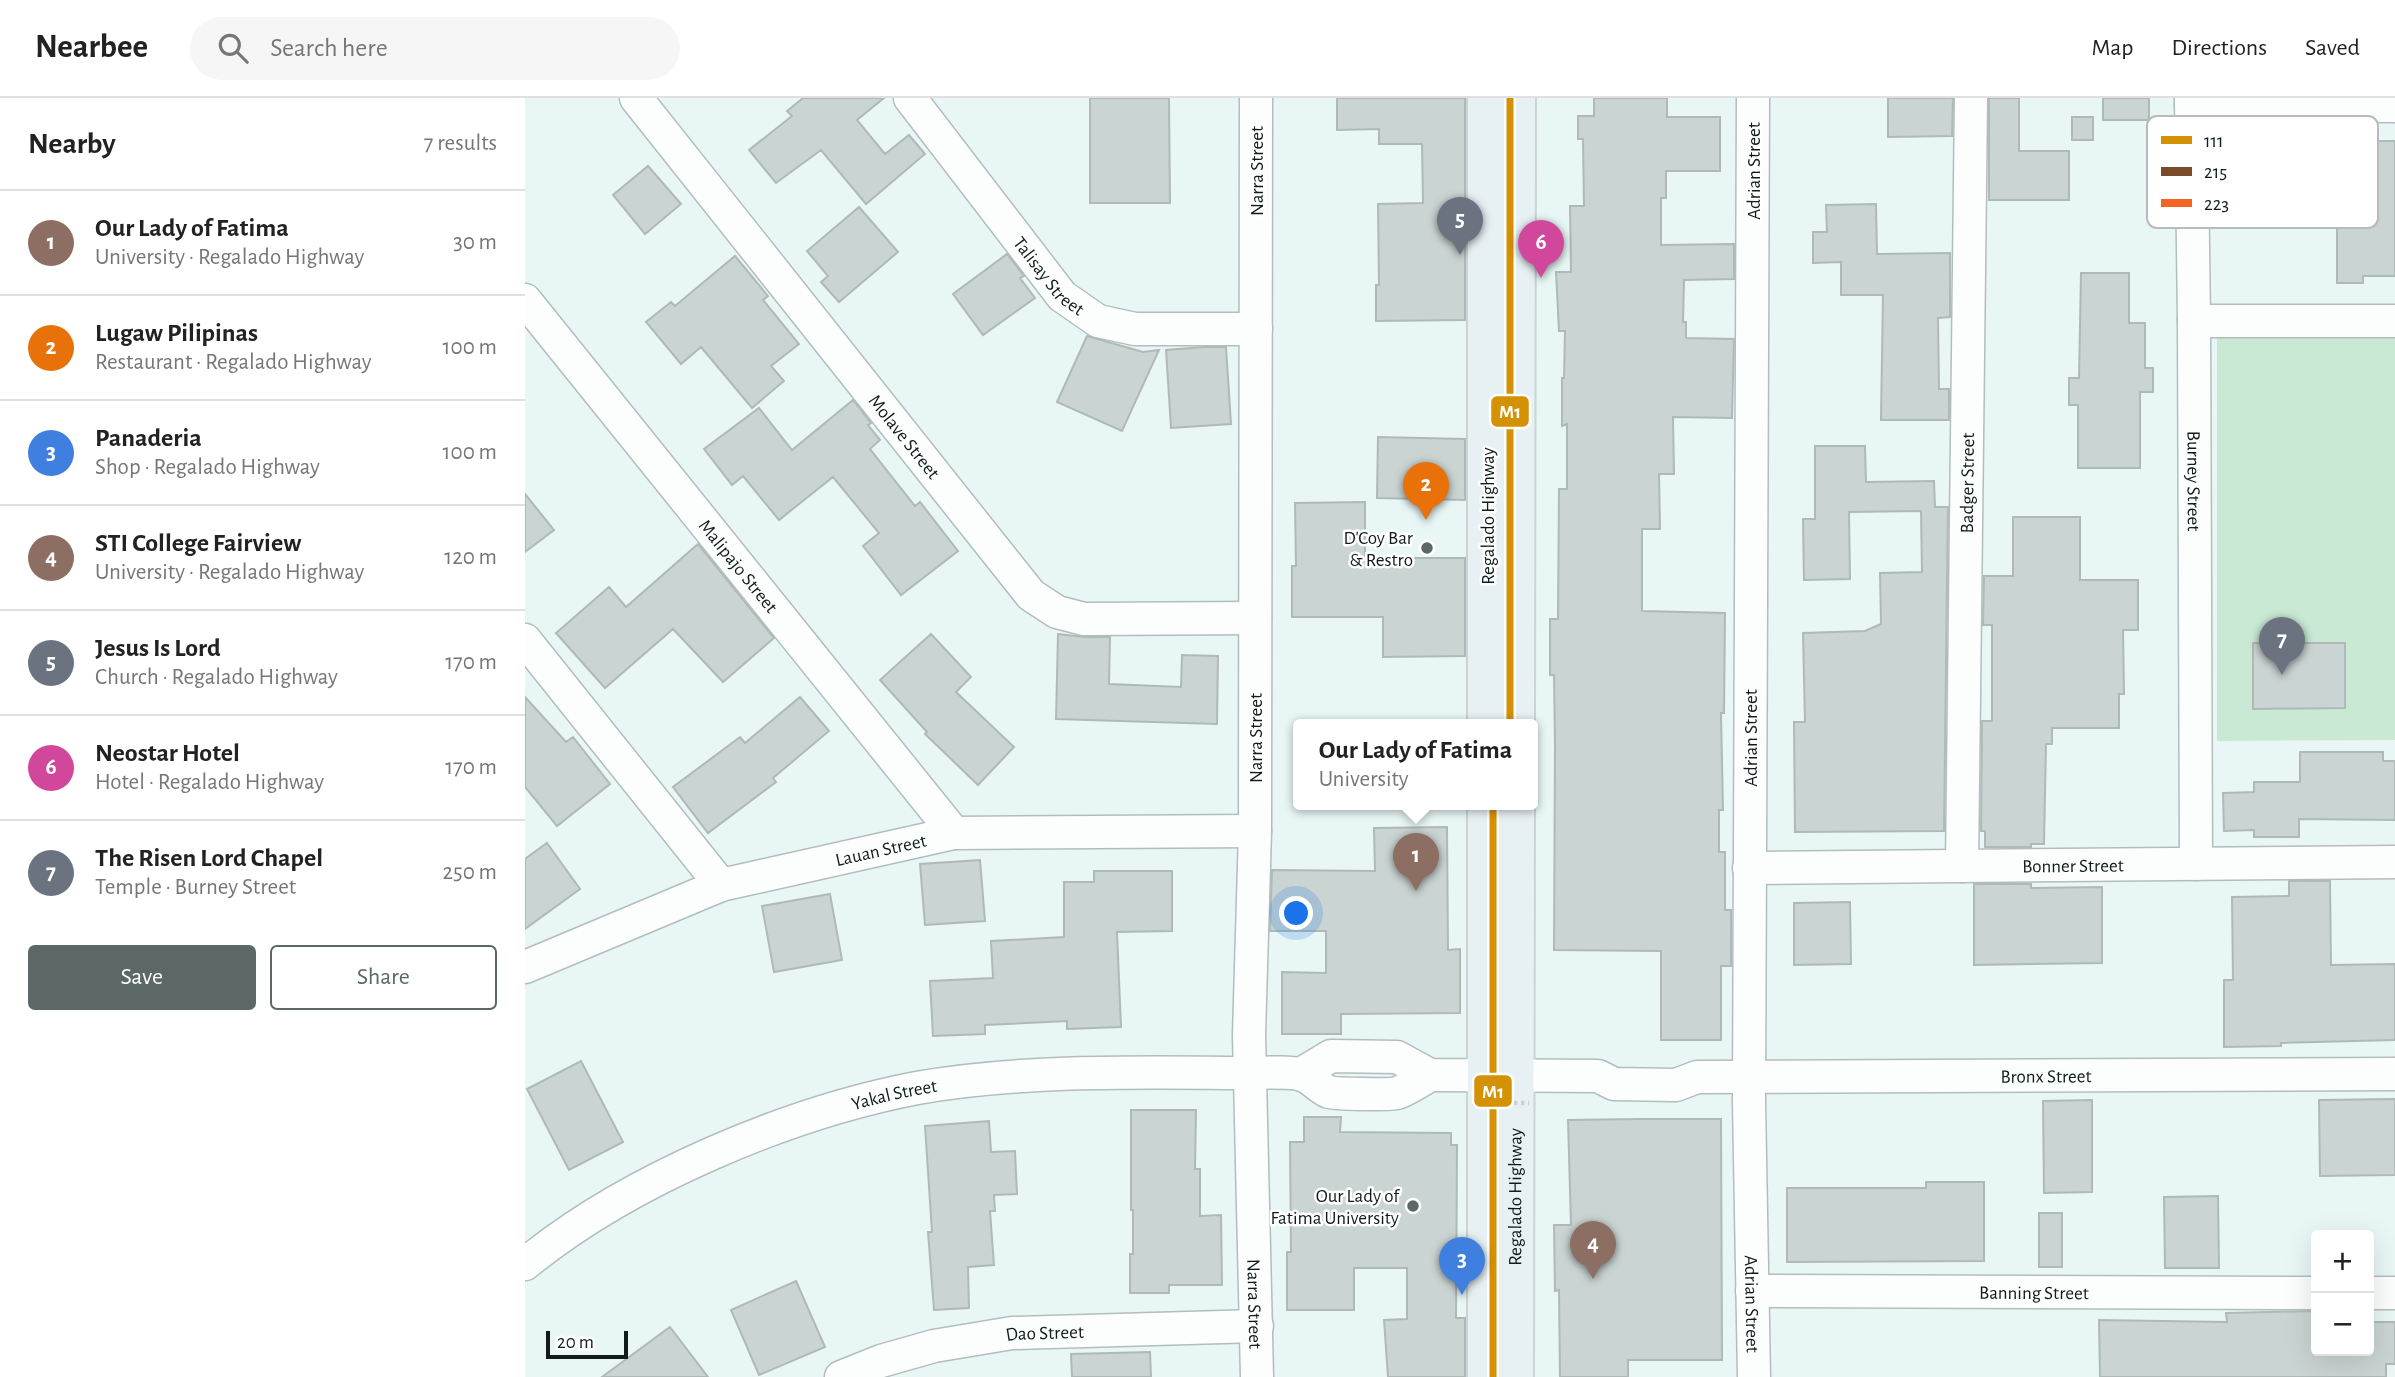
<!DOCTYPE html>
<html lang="en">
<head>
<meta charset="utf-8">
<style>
	:root { --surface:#fff; --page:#f6f6f6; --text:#222; --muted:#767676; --line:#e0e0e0; --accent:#5c6868 }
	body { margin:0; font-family:"Alegreya Sans",sans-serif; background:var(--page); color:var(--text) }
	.controls { position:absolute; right:21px; bottom:21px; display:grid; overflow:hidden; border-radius:7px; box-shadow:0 7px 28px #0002 }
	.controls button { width:63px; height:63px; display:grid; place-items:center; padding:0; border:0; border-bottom:2px solid var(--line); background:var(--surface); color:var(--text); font:35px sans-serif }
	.scale { position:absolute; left:21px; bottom:18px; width:82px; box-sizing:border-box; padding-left:7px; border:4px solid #111b1b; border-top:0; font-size:19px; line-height:24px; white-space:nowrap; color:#111b1b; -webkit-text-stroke:5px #fff; paint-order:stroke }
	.you { position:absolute; left:772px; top:816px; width:24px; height:24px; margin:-18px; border:5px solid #fff; border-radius:50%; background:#1a73e8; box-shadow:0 0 0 10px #1a73e833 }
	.badge { display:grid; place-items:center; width:46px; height:46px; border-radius:50%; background:var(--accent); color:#fff; font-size:23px; font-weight:700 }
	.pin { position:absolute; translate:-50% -58px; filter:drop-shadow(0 2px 4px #0008) }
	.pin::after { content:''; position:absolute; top:37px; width:24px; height:21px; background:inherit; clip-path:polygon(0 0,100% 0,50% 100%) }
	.popup { position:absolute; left:768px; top:621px; width:245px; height:91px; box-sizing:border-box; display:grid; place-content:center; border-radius:7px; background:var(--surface); filter:drop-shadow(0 2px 5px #0005); font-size:23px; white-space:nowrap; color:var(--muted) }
	.popup b { font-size:26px; color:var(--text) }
	.popup::after { content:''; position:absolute; left:50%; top:100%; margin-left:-14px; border:14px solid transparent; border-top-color:var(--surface) }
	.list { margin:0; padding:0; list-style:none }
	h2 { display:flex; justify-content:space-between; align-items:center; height:91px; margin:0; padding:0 28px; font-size:30px }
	h2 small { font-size:23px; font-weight:400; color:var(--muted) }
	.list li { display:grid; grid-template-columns:46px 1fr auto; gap:21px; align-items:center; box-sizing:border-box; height:105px; padding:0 28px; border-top:2px solid var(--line) }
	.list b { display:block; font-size:26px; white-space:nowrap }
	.list p { margin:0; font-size:23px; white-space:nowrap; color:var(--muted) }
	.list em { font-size:23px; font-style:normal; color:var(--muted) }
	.actions { display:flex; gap:14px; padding:21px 28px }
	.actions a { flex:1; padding:16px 0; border:2px solid var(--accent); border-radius:7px; text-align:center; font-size:24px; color:var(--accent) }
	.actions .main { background:var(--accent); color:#fff }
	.icon { flex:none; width:38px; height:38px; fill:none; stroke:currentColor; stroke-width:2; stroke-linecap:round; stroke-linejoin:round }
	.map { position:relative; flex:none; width:1870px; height:1279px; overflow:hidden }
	header { display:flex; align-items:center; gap:42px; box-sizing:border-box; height:98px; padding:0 35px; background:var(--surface); border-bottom:2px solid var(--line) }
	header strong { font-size:33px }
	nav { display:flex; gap:38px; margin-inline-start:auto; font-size:24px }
	.search { width:490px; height:63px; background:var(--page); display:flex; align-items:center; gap:18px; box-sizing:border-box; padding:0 24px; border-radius:38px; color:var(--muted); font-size:26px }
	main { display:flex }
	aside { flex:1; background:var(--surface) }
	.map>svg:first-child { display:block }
	.green { fill:#c9e9d4 }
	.building { fill:#cad4d3; stroke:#afbab8; stroke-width:2 }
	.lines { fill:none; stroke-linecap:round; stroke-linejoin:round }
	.minor-casing { stroke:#b3bdbd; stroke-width:35 }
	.primary-casing { stroke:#ccd3d3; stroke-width:42 }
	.minor { stroke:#fcfefe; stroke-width:32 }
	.primary { stroke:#e7f0f3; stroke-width:38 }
	.path-bridge { stroke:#cdd1d1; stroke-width:4.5; stroke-dasharray:3.5 3.5; stroke-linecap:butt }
	.metro-1-casing { stroke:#fff; stroke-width:12 }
	.metro-1 { stroke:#d49104; stroke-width:7 }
	.poi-dot { fill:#5c6868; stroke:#fff; stroke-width:2.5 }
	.labels { text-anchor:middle; stroke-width:5; stroke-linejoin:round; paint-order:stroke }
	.street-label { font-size:19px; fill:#111b1b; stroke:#fff }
	.poi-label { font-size:19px; fill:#111b1b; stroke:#fff; text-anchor:end }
	.key { fill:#fff; stroke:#b8bbbb; stroke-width:2 }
	.key-label { font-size:19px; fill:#111b1b }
	.line-badge { stroke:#fff; stroke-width:2.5 }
	.badge-label { font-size:19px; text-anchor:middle; font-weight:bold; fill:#fff }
</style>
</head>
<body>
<header>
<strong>Nearbee</strong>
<div class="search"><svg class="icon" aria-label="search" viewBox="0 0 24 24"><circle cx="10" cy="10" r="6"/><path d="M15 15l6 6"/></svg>Search here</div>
<nav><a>Map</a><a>Directions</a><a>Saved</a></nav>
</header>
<main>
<aside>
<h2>Nearby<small>7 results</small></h2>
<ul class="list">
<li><span class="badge" style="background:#8d6e63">1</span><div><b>Our Lady of Fatima</b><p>University · Regalado Highway</p></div><em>30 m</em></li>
<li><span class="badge" style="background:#e8710a">2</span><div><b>Lugaw Pilipinas</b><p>Restaurant · Regalado Highway</p></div><em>100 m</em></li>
<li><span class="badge" style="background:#3f7fe0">3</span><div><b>Panaderia</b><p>Shop · Regalado Highway</p></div><em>100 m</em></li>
<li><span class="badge" style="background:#8d6e63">4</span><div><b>STI College Fairview</b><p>University · Regalado Highway</p></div><em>120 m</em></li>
<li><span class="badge" style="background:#6b7280">5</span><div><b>Jesus Is Lord</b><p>Church · Regalado Highway</p></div><em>170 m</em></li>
<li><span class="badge" style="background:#d1479c">6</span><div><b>Neostar Hotel</b><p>Hotel · Regalado Highway</p></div><em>170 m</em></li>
<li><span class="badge" style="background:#6b7280">7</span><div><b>The Risen Lord Chapel</b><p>Temple · Burney Street</p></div><em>250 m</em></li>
</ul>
<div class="actions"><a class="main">Save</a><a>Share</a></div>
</aside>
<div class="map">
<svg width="1870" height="1279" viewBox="0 0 1870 1279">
	<rect width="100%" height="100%" fill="#e8f6f6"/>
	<path class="green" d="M 1870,236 L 1870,642 L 1692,643 L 1692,237 Z"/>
	<path class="building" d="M 278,0 L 359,0 L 332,22 L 360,56 L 384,37 L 400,56 L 341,106 L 296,52 L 251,85 L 224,52 L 267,18 L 262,13 Z
		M 565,0 L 644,0 L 645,105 L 565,105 Z
		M 812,0 L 940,0 L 940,222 L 851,223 L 851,187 L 854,187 L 853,106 L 898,105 L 897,46 L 854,46 L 854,31 L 812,32 Z
		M 1069,0 L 1142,0 L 1142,19 L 1195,19 L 1195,73 L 1141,73 L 1141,100 L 1136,100 L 1136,147 L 1209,146 L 1209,181 L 1159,182 L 1158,224 L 1161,224 L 1161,240 L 1209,241 L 1207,320 L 1148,319 L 1149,376 L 1134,376 L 1135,431 L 1117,431 L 1117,513 L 1200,515 L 1199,615 L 1196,615 L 1198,712 L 1194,712 L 1194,754 L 1200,754 L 1200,812 L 1206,812 L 1206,868 L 1196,868 L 1196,942 L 1136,942 L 1136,853 L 1029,852 L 1030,647 L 1029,577 L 1025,577 L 1025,521 L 1033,521 L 1034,391 L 1042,391 L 1042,326 L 1037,328 L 1037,280 L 1039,280 L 1040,233 L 1034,233 L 1031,174 L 1046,174 L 1045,108 L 1059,108 L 1058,41 L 1053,41 L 1053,18 L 1069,18 Z
		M 1363,0 L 1428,0 L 1427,38 L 1363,39 Z
		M 1464,0 L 1494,0 L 1494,53 L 1544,53 L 1544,102 L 1464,102 Z
		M 1578,0 L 1624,0 L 1624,22 L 1578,22 Z
		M 1547,19 L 1568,19 L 1568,42 L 1547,42 Z
		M 1782,27 L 1819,27 L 1819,43 L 1870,43 L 1870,178 L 1838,178 L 1838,185 L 1812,185 L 1812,109 L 1782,109 Z
		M 123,68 L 156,106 L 120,136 L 88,97 Z
		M 1351,106 L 1352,156 L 1425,155 L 1425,219 L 1413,220 L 1414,291 L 1424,291 L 1424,322 L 1356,322 L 1358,197 L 1316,197 L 1316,164 L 1288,165 L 1288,134 L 1302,134 L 1301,107 Z
		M 334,109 L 373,154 L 314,204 L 296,184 L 303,178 L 282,153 Z
		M 482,156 L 499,178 L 495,180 L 510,200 L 458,237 L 428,196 Z
		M 210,158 L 243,198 L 238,202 L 274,246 L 246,268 L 259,283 L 227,310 L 176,249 L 156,266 L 121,224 L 146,204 L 150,208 Z
		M 1556,175 L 1604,175 L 1604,225 L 1620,225 L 1620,270 L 1628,270 L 1628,294 L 1615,294 L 1615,370 L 1553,370 L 1553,307 L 1544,307 L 1544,280 L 1554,280 Z
		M 562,238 L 618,254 L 634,252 L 597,333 L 532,304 Z
		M 679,249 L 701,249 L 706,326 L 646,330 L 641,252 Z
		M 328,302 L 346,325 L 343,327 L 355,342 L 345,351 L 390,408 L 395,404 L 433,453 L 376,497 L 338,448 L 354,435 L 308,379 L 254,422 L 218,378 L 207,387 L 179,351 L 234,310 L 267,352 Z
		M 853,339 L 940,341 L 940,402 L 852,400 Z
		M 1290,348 L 1340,348 L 1341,384 L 1409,383 L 1410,409 L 1423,409 L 1419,733 L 1270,734 L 1269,624 L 1280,624 L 1278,535 L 1340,533 L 1356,526 L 1355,475 L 1397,474 L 1396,413 L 1324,414 L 1325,481 L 1279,482 L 1278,421 L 1290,421 Z
		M 0,396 L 29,432 L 0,454 Z
		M 840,404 L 840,460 L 940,460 L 940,558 L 858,559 L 858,519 L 767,519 L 767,468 L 771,468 L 770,405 Z
		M 1488,419 L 1555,419 L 1555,482 L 1613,482 L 1613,532 L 1598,532 L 1599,596 L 1594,596 L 1594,630 L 1527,630 L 1527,646 L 1521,646 L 1519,746 L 1506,746 L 1506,749 L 1460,749 L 1460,733 L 1456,733 L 1457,623 L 1467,623 L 1467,527 L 1458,527 L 1459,478 L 1488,478 Z
		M 173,446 L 249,540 L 198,584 L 148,531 L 80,590 L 31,535 L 84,489 L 101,509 Z
		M 406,536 L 446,579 L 431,594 L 489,649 L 453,687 L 400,636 L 402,634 L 355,582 Z
		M 533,536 L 559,539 L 585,539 L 584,586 L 656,589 L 657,557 L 693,558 L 692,626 L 531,621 Z
		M 1728,545 L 1820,545 L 1820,610 L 1728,611 Z
		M 0,599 L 41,644 L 48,639 L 85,686 L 32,728 L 0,689 Z
		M 275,599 L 304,633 L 248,680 L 251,684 L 183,735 L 148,689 L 215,639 L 220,645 Z
		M 1775,654 L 1858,654 L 1858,663 L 1870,663 L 1870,722 L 1774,721 L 1774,739 L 1729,739 L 1729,732 L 1699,733 L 1698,695 L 1729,694 L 1729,684 L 1775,684 Z
		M 922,729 L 923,852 L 935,851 L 935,915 L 816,916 L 816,936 L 757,936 L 757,874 L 801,875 L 801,833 L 745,833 L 747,772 L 850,773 L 849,730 Z
		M 22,745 L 55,791 L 0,831 L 0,761 Z
		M 455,762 L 460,823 L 400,827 L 395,766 Z
		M 569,773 L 647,773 L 647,833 L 592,834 L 596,929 L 542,931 L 542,923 L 460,927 L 460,936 L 408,938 L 405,883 L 468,880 L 466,843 L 539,839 L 539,784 L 569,784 Z
		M 1764,783 L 1805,783 L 1806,867 L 1870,866 L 1870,942 L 1756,945 L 1756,948 L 1699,949 L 1699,882 L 1708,882 L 1707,799 L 1764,798 Z
		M 1449,786 L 1506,786 L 1506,790 L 1577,789 L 1577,865 L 1449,867 Z
		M 305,796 L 317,862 L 249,874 L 237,808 Z
		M 1325,804 L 1326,866 L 1269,867 L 1269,805 Z
		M 56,963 L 98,1044 L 44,1072 L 2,991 Z
		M 1870,1001 L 1870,1077 L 1795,1078 L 1794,1002 Z
		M 1567,1002 L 1567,1094 L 1519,1095 L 1518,1003 Z
		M 606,1012 L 671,1012 L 670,1071 L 675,1071 L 675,1118 L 696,1117 L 697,1187 L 644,1187 L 644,1195 L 605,1195 L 605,1156 L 608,1156 L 608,1112 L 606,1112 Z
		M 779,1019 L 816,1019 L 815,1034 L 926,1035 L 926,1047 L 932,1047 L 931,1220 L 940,1220 L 940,1279 L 863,1279 L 859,1222 L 882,1221 L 882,1170 L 829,1170 L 829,1212 L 762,1212 L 762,1154 L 766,1154 L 765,1044 L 779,1044 Z
		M 1115,1021 L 1196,1021 L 1197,1262 L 1103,1262 L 1103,1279 L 1035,1279 L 1034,1192 L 1030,1193 L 1029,1127 L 1046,1127 L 1043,1022 Z
		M 464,1023 L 466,1054 L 490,1053 L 492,1096 L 469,1097 L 470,1113 L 465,1113 L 469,1167 L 443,1169 L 444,1210 L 409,1212 L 403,1134 L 407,1134 L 400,1028 Z
		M 1401,1084 L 1459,1084 L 1459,1163 L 1262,1164 L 1262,1090 L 1401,1090 Z
		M 1693,1098 L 1694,1170 L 1640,1170 L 1639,1099 Z
		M 1514,1115 L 1537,1115 L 1537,1169 L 1514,1169 Z
		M 271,1183 L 300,1249 L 234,1277 L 206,1212 Z
		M 1791,1213 L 1791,1253 L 1844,1253 L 1844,1224 L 1870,1224 L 1870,1266 L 1861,1266 L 1861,1279 L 1575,1279 L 1574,1222 L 1702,1224 L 1701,1215 Z
		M 145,1229 L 183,1279 L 77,1279 Z
		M 625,1254 L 626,1279 L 547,1279 L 546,1256 Z"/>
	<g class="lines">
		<defs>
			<g id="minor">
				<path id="s1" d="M 111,0 L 506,497 L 532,514 L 559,521 L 730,520"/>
				<path id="s2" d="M 385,0 L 537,198 L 573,223 L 610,231 L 731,231"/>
				<path id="s3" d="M 731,0 L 730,733 L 724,937 L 732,1279"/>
				<path id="s4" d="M 1228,0 L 1224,1004 L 1229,1279"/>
				<path id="s5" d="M 1666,0 L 1669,223 L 1671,766"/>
				<path d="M 1666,7 L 1870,8"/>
				<path id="s6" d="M 0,202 L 429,735"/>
				<path d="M 1669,223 L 1870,223"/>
				<path d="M 0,542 L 196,787"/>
				<path id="s7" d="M 1437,768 L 1446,0"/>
				<path id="s8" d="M 1224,770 L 1870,764"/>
				<path id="s9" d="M 0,869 L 196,787 L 429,735 L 730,733"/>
				<path id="s10" d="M 776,976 L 806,958 L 872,959 L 905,977 L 1073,978 L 1089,986 L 1151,987 L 1172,979 L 1870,976"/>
				<path id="s11" d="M 0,1166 C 103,1082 262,1015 392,990 C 493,972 612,974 714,975 C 728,975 766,973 777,977 C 787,980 794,990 804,994 C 810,996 866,997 872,995 C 883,991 895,983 905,977"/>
				<path id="s12" d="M 1227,1193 L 1791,1195"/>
				<path d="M 1844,1195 L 1870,1195"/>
				<path id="s13" d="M 316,1279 L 356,1263 L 409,1248 L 487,1235 L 732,1228"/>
			</g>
			<g id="primary">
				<path d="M 962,0 L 962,627"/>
				<path d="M 990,627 L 991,0"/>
				<path d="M 962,1279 L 962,707"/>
				<path id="s14" d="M 989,1279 L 990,707"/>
			</g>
		</defs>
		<use href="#minor" class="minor-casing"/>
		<use href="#primary" class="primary-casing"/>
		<use href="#minor" class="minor"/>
		<use href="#primary" class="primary"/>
		<path class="path-bridge" d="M 947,1005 L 1004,1005"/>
		<defs>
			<path id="metro-1" d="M 985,627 L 985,0
				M 968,707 L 968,1279"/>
		</defs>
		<use href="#metro-1" class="metro-1-casing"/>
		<use href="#metro-1" class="metro-1"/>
	</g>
	<g class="poi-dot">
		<circle cx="902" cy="450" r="7"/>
		<circle cx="888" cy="1108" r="7"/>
	</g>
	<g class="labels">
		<g class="street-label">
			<text transform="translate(731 73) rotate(-90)" y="7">Narra Street</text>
			<text transform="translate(1228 73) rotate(-90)" y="7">Adrian Street</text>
			<text dy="7" stroke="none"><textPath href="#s2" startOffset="226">Talisay Street</textPath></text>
			<text dy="7" stroke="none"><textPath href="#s1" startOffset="432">Molave Street</textPath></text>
			<text dy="7" stroke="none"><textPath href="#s5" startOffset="383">Burney Street</textPath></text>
			<text dy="7" stroke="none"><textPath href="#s7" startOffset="383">Badger Street</textPath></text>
			<text transform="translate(962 418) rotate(-90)" y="7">Regalado Highway</text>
			<text dy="7" stroke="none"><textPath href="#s6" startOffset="341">Malipajo Street</textPath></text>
			<text transform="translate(730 640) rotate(-90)" y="7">Narra Street</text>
			<text transform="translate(1225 640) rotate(-90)" y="7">Adrian Street</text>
			<text dy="7" stroke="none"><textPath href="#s9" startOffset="376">Lauan Street</textPath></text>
			<text dy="7" stroke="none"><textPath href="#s8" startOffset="324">Bonner Street</textPath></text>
			<text dy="7" stroke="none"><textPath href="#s10" startOffset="758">Bronx Street</textPath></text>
			<text dy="7" stroke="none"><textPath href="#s11" startOffset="410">Yakal Street</textPath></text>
			<text dy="7" stroke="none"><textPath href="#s14" startOffset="180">Regalado Highway</textPath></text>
			<text dy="7" stroke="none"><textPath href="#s12" startOffset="282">Banning Street</textPath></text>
			<text dy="7" stroke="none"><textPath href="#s3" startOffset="1206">Narra Street</textPath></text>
			<text dy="7" stroke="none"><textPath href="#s4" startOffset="1206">Adrian Street</textPath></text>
			<text dy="7" stroke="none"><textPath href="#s13" startOffset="210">Dao Street</textPath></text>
		</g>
		<g class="poi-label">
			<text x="888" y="446">D'Coy Bar<tspan x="888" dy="22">&amp; Restro</tspan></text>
			<text x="874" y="1104">Our Lady of<tspan x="874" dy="22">Fatima University</tspan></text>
		</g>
	</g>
	<rect x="1622" y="18" width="231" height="112" rx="10" class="key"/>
	<rect x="1636" y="38" width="31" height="8" fill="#d49104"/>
	<rect x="1636" y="69" width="31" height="9" fill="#7a4b2a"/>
	<rect x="1636" y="101" width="31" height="8" fill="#f26522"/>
	<g class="key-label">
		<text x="1679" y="49">111</text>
		<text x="1679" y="80">215</text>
		<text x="1679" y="112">223</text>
	</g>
	<g class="line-badge">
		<rect x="965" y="297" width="40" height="33" rx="7" fill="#d49104"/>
		<rect x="948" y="976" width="40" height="34" rx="7" fill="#d49104"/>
	</g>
	<g class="badge-label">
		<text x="985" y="320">M1</text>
		<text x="968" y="1000">M1</text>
	</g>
</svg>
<div class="controls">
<button>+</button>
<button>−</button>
</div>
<div class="scale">20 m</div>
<div class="you"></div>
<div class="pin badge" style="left:891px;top:793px;background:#8d6e63">1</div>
<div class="popup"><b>Our Lady of Fatima</b>University</div>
<div class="pin badge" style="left:901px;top:422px;background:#e8710a">2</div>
<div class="pin badge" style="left:937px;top:1197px;background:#3f7fe0">3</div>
<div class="pin badge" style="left:1068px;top:1181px;background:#8d6e63">4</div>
<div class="pin badge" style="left:935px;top:157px;background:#6b7280">5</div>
<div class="pin badge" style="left:1016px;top:180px;background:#d1479c">6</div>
<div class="pin badge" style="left:1757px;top:577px;background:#6b7280">7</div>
</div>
</main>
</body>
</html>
